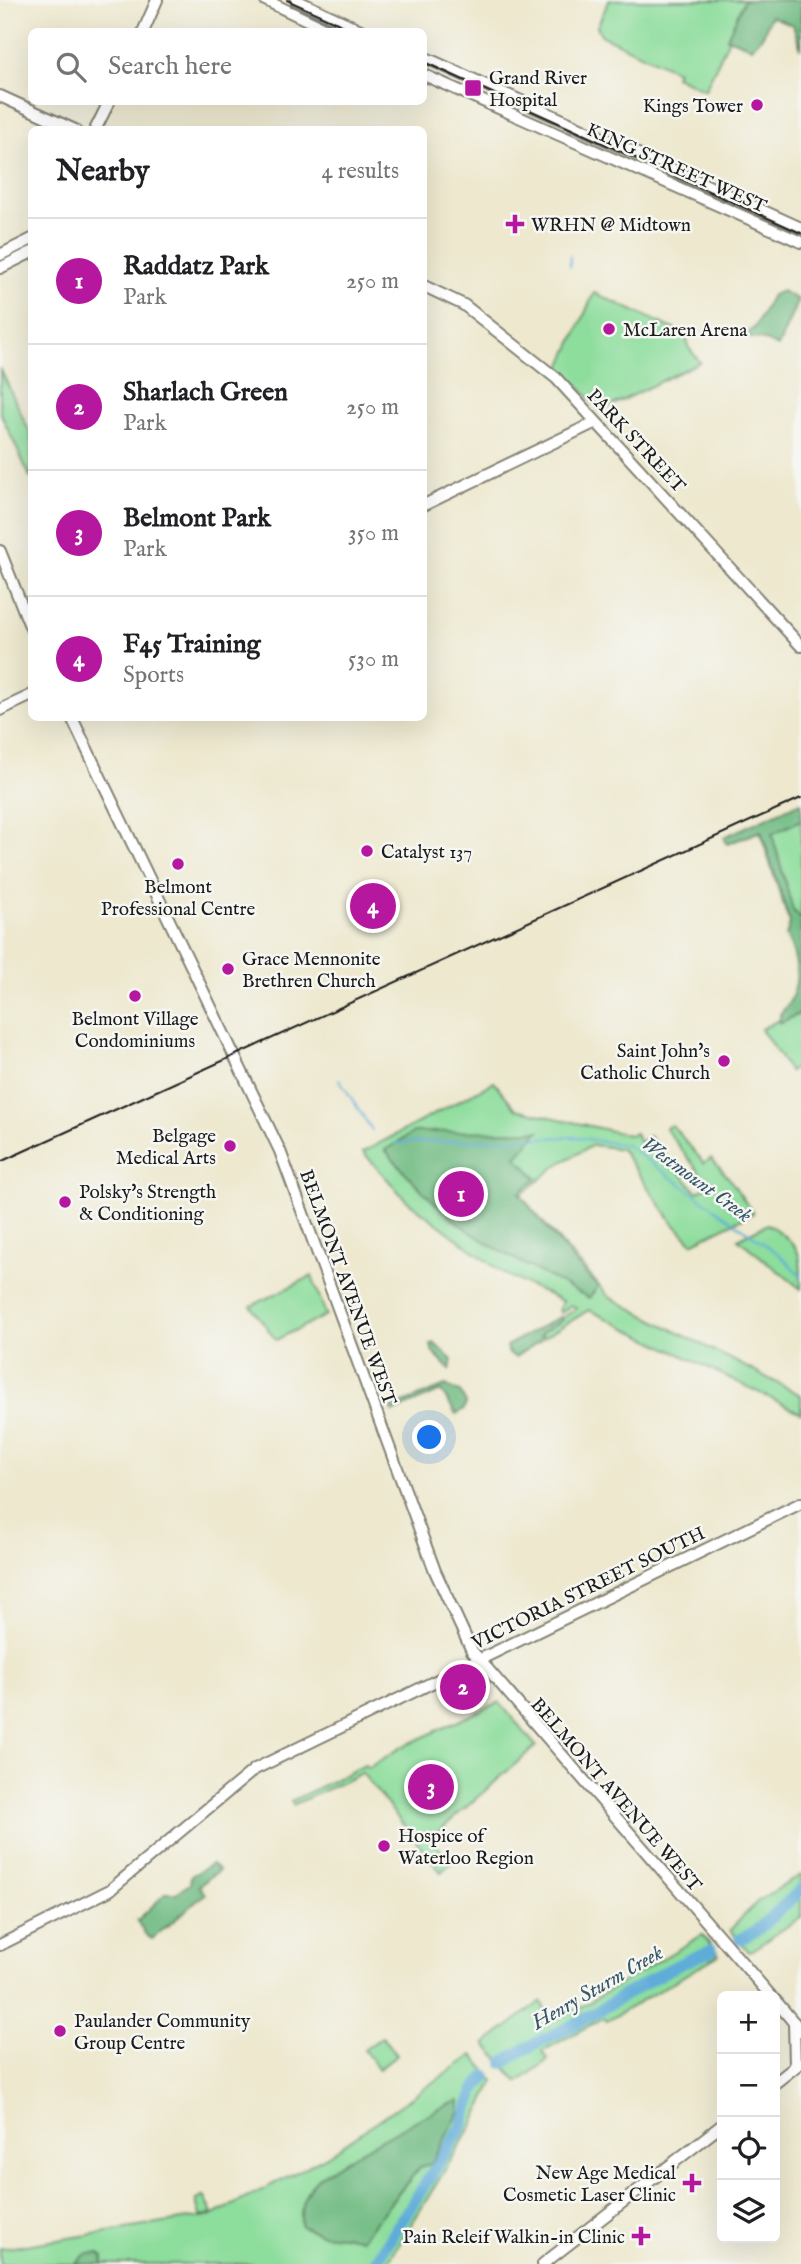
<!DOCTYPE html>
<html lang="en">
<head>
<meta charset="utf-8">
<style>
	:root { --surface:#fff; --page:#f6f6f6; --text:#202124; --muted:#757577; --line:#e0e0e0; --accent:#b5179e }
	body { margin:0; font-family:"IM FELL English",serif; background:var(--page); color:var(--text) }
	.controls { position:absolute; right:21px; bottom:21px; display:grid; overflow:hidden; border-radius:10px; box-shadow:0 7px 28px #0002 }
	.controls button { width:63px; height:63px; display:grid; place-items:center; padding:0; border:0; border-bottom:2px solid var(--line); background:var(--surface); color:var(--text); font:35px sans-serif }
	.you { position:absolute; left:430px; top:1438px; width:24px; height:24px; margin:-18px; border:5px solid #fff; border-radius:50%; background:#1a73e8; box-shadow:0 0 0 10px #1a73e833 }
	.badge { display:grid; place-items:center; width:46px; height:46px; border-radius:50%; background:var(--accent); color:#fff; font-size:23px; font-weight:700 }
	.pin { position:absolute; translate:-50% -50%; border:4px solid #fff; box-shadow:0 2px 7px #0006 }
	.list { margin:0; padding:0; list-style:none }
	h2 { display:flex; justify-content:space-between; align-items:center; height:91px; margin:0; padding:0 28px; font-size:30px }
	h2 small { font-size:23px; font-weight:400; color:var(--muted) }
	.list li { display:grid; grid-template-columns:46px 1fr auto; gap:21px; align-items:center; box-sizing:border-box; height:126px; padding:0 28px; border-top:2px solid var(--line) }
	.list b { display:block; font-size:26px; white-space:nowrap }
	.list p { margin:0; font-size:23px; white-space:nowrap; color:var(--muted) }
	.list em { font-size:23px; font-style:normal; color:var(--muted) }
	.icon { flex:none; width:38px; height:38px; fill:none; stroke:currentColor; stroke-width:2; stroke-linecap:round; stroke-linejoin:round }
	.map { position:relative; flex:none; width:801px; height:2264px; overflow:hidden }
	.search { position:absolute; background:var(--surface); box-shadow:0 7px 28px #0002; left:28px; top:28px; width:399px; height:77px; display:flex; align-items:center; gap:18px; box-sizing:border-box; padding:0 24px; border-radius:10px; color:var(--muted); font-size:26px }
	.panel { position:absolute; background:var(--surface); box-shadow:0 7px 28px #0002; left:28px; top:126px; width:399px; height:595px; border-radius:10px }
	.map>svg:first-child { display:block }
	.green { fill:#8ddd9c; stroke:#547c5c; stroke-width:2; fill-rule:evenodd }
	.forest { fill:#72bc84; stroke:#476c50; stroke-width:2 }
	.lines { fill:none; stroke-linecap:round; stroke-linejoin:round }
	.stream { stroke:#5facd8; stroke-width:2 }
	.river { stroke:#5facd8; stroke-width:12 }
	.secondary-casing { stroke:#848275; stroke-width:14 }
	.secondary { stroke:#fff; stroke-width:10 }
	.tram { stroke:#1c1c1c; stroke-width:2 }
	.rail { stroke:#1c1c1c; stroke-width:2 }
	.poi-dot { fill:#b5179e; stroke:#f6f6f2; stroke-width:2.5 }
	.labels { text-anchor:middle; stroke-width:5; stroke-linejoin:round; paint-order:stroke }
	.poi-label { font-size:19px; fill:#1c1c1c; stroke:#f6f6f2; text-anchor:start }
	.street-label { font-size:19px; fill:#1c1c1c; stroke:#f6f6f2 }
	.water-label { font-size:21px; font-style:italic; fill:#375667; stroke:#f6f6f2 }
</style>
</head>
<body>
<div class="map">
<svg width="801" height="2264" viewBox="0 0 801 2264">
	<rect width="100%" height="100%" fill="#f6f6f2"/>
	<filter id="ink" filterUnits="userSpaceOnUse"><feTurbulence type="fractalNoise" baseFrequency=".0143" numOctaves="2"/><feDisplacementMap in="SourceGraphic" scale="14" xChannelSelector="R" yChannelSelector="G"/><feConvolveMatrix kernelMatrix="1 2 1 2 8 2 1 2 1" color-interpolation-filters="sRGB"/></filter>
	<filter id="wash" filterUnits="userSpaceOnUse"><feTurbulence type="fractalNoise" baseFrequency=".00686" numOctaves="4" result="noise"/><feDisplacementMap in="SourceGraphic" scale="28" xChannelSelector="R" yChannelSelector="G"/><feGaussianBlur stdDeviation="1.57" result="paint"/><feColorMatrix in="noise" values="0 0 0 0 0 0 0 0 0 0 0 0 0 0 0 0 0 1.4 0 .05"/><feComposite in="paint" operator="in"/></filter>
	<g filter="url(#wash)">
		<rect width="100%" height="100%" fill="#ede8ce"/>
		<path class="green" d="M 609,0 L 747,0 L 705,90 L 675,76 L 677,71 L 602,36 L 597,27 Z
			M 594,293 L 687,335 L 688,347 L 700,362 L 601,411 L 561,367 Z
			M 0,368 L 31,435 L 31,479 L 0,412 Z
			M 801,813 L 801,942 L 787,916 L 760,832 Z
			M 801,1009 L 801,1063 L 790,1072 L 761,1029 Z
			M 494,1082 L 516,1109 L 629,1135 L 635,1133 L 640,1142 L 649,1136 L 697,1192 L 709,1185 L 665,1128 L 672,1125 L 704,1163 L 711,1158 L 729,1178 L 753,1213 L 692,1243 L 673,1223 L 621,1149 L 593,1145 L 559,1164 L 520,1196 L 609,1297 L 801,1395 L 801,1413 L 589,1310 L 543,1338 L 542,1331 L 577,1308 L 571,1305 L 561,1313 L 559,1310 L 562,1301 L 504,1274 L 406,1200 L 363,1152 Z
			M 768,1224 C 801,1247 801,1249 801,1289 L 738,1239 Z
			M 312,1276 L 326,1315 L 276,1340 L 251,1306 Z
			M 470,1673 L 474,1673 L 482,1682 L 459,1693 L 453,1681 Z
			M 499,1702 L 536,1746 L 431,1838 L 451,1863 L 441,1872 L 362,1773 L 293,1805 L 291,1801 L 365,1765 L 368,1768 L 402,1747 Z
			M 801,1875 L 801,1917 L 749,1952 L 730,1930 L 758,1901 Z
			M 702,1935 L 719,1955 L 607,2021 L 603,2018 L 542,2051 L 548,2060 L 518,2082 L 485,2044 L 541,2001 L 550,2021 L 581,2007 Z
			M 382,2037 L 397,2055 L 379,2069 L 364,2050 Z
			M 473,2055 L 494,2081 L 475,2121 L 387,2264 L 102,2264 L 104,2257 L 77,2261 L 75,2264 L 0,2264 L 0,2249 L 214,2215 L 327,2156 ZM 420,2167 L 362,2238 L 316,2180 Z
			M 204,2196 L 213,2214 L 200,2216 L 196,2201 Z"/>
		<path class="forest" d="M 744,0 L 801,0 L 801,49 L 793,25 L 771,16 L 762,37 L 752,47 L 727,38 Z
			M 782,291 L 798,300 L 778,347 L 761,339 L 743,337 L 755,327 L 772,295 Z
			M 801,802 L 801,820 L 772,834 L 793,910 L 801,919 L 801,1013 L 780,1023 L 780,1014 C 801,993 801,963 786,936 L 790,923 L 761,831 L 727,844 L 724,837 Z
			M 539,1131 L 516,1157 L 537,1178 L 519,1193 L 577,1265 L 598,1286 L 589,1298 C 546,1275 501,1255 462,1226 C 433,1204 409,1177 385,1150 L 414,1132 Z
			M 560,1317 L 563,1320 L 541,1333 L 540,1341 L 515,1357 L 509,1354 L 506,1346 Z
			M 434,1343 L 452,1360 L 450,1370 L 433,1353 L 431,1345 Z
			M 445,1386 L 460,1392 L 466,1403 L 464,1409 L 456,1414 L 441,1391 L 393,1412 L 391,1408 Z
			M 212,1864 L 219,1870 L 199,1886 L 205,1894 L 152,1939 L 146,1935 L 137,1921 L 166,1893 L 176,1893 L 190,1884 L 191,1876 Z
			M 460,2101 L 459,2113 L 431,2164 L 420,2167 L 362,2238 L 321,2234 L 301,2226 C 300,2209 302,2193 316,2180 C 329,2167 444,2103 460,2101 Z
			M 99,2253 L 104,2257 L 102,2264 L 75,2264 L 86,2254 Z"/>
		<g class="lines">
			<path class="stream" d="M 570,256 L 570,267
				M 339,1079 L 372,1130
				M 395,1143 L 574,1137 L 626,1145 L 780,1255 L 801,1276"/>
			<path class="river" d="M 740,1939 L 756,1931 L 801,1890
				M 504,2063 C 525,2046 548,2038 571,2026 C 619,2001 660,1969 711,1951
				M 374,2264 L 461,2128 L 474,2091 L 486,2076"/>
		</g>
	</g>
	<g filter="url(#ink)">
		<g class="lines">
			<defs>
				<path id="secondary" d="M 265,0 L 332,32
					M 296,0 L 365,32
					M 143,32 L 157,0
					M 424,57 L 801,228
					M 424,75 L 801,242
					M 0,96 L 75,130
					M 95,130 L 109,102
					M 0,255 L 32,239
					M 0,268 L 32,252
					M 424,286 L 464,305 L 556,378 L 801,646
					M 424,505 L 596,422
					M 0,551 L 32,631
					M 0,710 L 32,695
					M 72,718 L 280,1151 L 435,1571 L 472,1651 L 771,1996
					M 0,1945 L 110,1890 L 255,1769 L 801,1503
					M 775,2000 L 801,2031
					M 794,2022 L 795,2067
					M 775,2083 L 800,2063
					M 543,2264 L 722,2125"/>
			</defs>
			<use href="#secondary" class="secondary-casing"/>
			<use href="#secondary" class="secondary"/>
			<path class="tram" d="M 287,0 L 357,32
				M 424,62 L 801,233"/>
			<path class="rail" d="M 0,1162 L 801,798"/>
		</g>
	</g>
	<g class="poi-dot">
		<rect x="464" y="79" width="18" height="18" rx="3.5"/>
		<circle cx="757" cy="105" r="7"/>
		<path d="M511.5 213.5h7v7h7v7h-7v7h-7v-7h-7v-7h7z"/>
		<circle cx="609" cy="329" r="7"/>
		<circle cx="367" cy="851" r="7"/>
		<circle cx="178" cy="864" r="7"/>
		<circle cx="228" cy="969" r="7"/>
		<circle cx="135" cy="996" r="7"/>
		<circle cx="724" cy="1061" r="7"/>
		<circle cx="230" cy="1146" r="7"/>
		<circle cx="65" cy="1202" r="7"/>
		<circle cx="384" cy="1846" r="7"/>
		<circle cx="60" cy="2031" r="7"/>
		<path d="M688.5 2172.5h7v7h7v7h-7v7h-7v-7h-7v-7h7z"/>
		<path d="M637.5 2225.5h7v7h7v7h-7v7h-7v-7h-7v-7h7z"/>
	</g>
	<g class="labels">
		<g class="poi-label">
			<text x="489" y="84">Grand River<tspan x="489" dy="22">Hospital</tspan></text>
			<text x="743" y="112" text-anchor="end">Kings Tower</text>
			<text x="531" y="231">WRHN @ Midtown</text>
			<text x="623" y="336">McLaren Arena</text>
			<text x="381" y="858">Catalyst 137</text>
			<text x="178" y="893" text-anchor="middle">Belmont<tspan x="178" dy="22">Professional Centre</tspan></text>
			<text x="242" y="965">Grace Mennonite<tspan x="242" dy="22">Brethren Church</tspan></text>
			<text x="135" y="1025" text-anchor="middle">Belmont Village<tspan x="135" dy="22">Condominiums</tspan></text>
			<text x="710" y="1057" text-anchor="end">Saint John's<tspan x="710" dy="22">Catholic Church</tspan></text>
			<text x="216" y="1142" text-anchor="end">Belgage<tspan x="216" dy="22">Medical Arts</tspan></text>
			<text x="79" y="1198">Polsky's Strength<tspan x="79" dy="22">&amp; Conditioning</tspan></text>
			<text x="398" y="1842">Hospice of<tspan x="398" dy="22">Waterloo Region</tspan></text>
			<text x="74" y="2027">Paulander Community<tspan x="74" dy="22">Group Centre</tspan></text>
			<text x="676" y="2179" text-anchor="end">New Age Medical<tspan x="676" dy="22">Cosmetic Laser Clinic</tspan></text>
			<text x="625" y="2243" text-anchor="end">Pain Releif Walkin-in Clinic</text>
		</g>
		<g class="street-label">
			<text transform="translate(677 167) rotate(24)" y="7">KING STREET WEST</text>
			<text transform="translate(637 440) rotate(47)" y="7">PARK STREET</text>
			<text transform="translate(349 1287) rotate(70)" y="7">BELMONT AVENUE WEST</text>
			<text transform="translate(588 1587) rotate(-26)" y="7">VICTORIA STREET SOUTH</text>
			<text transform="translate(617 1794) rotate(49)" y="7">BELMONT AVENUE WEST</text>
		</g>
		<g class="water-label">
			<text transform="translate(697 1179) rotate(36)" y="7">Westmount Creek</text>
			<text transform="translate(597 1987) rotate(-30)" y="7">Henry Sturm Creek</text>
		</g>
	</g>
</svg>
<div class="controls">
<button>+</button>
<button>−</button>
<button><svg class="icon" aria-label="locate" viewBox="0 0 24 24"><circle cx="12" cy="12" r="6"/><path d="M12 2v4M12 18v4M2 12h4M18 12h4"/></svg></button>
<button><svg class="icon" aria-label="layers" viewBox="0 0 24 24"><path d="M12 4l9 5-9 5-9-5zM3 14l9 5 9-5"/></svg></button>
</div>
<div class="you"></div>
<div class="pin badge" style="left:461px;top:1194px">1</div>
<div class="pin badge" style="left:463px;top:1687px">2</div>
<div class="pin badge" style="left:431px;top:1787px">3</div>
<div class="pin badge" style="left:373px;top:906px">4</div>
<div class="search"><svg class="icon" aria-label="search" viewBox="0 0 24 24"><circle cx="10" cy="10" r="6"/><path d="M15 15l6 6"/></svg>Search here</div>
<section class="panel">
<h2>Nearby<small>4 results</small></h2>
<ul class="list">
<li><span class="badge">1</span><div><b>Raddatz Park</b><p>Park</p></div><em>250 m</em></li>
<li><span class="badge">2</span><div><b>Sharlach Green</b><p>Park</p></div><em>250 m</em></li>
<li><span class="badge">3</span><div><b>Belmont Park</b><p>Park</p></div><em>350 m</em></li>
<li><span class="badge">4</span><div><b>F45 Training</b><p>Sports</p></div><em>530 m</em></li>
</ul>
</section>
</div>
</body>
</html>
